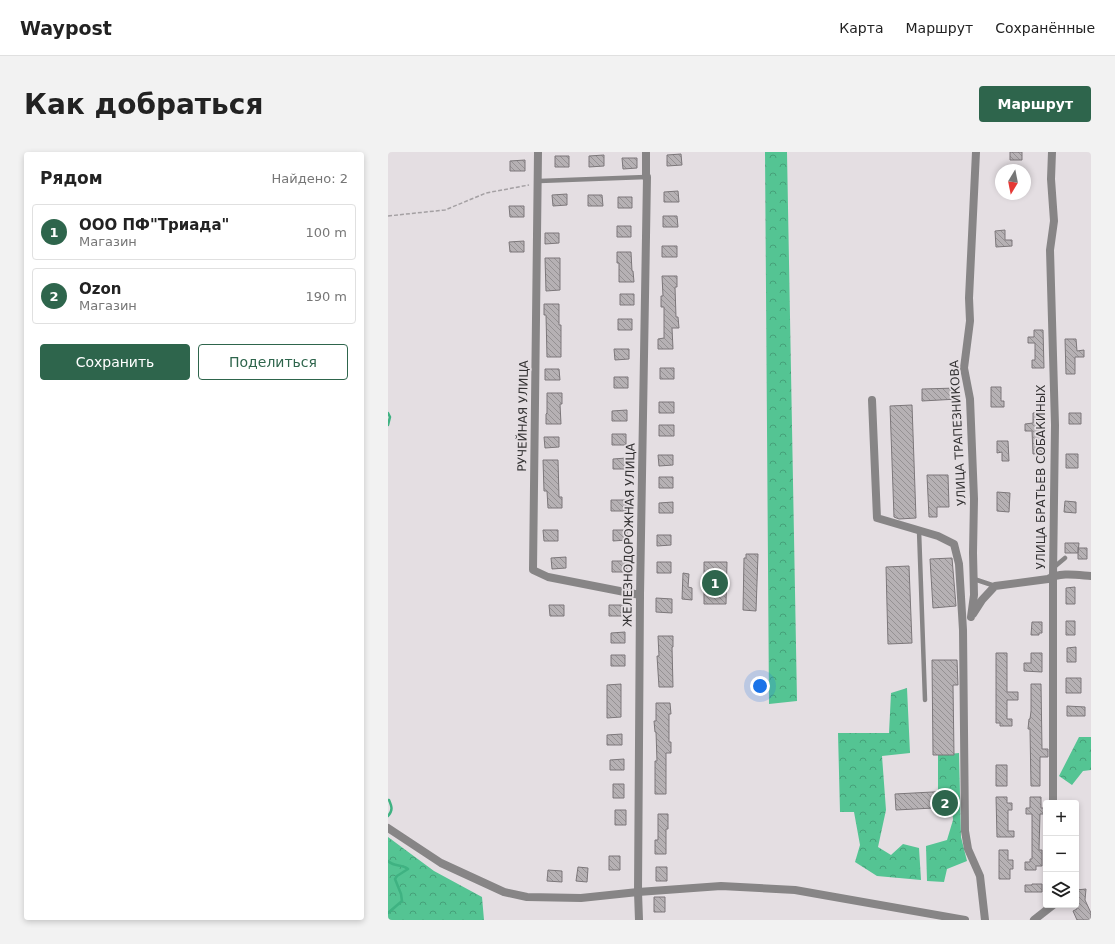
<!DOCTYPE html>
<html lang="ru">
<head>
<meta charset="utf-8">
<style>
	:root { --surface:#fff; --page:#f2f2f2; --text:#222; --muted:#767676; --line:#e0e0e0; --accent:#2e654c }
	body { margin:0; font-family:"DejaVu Sans",sans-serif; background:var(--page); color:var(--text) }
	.controls { position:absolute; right:12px; bottom:12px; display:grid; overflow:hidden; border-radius:4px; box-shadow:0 2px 6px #0003 }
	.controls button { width:36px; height:36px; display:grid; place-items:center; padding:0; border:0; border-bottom:1px solid var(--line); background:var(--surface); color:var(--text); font:20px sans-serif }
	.compass { position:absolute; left:607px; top:12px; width:36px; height:36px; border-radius:50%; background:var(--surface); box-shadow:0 2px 6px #0003; rotate:190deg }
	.you { position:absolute; left:372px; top:534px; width:14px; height:14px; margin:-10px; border:3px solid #fff; border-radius:50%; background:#1a73e8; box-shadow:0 0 0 6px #1a73e833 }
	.badge { display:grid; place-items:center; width:26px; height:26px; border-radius:50%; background:var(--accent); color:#fff; font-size:13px; font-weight:700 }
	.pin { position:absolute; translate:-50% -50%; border:2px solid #fff; box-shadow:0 1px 4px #0006 }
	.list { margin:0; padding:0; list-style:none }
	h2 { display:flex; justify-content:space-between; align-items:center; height:52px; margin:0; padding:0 16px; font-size:17px }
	h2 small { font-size:13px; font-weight:400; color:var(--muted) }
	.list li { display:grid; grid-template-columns:26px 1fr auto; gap:12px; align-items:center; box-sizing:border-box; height:56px; margin:0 8px 8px; padding:0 8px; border:1px solid var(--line); border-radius:4px }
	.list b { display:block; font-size:15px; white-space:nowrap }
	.list p { margin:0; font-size:13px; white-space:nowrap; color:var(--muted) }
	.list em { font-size:13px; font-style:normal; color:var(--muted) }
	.actions { display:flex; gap:8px; padding:12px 16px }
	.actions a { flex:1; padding:9px 0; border:1px solid var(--accent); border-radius:4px; text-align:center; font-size:14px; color:var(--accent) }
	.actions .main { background:var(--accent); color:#fff }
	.icon { flex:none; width:22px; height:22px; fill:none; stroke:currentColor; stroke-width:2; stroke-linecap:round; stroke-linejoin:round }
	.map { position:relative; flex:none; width:703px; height:768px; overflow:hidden; border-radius:4px }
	header { display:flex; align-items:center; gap:24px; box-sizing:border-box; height:56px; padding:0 20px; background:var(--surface); border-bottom:1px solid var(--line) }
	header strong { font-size:19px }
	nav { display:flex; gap:22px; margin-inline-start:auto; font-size:14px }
	.intro { display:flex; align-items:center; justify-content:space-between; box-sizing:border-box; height:96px; padding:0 24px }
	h1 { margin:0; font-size:28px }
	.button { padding:10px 18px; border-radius:4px; background:var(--accent); color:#fff; font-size:14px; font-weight:700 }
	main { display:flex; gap:24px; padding:0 24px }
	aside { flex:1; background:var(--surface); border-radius:4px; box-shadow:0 2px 6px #0003 }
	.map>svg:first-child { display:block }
	.forest { fill:url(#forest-crowns) }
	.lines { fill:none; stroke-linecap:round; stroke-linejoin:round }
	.stream { stroke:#3fb282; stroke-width:2.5 }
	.building { fill:url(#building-back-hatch); stroke:#7c777a }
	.path { stroke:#a4a0a3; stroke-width:1.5; stroke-dasharray:4 2; stroke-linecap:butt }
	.service { stroke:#878586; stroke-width:4.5 }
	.minor { stroke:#878586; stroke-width:8 }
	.tertiary { stroke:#878586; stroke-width:8 }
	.labels { text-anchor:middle; stroke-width:3.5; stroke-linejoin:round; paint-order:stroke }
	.street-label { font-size:12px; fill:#353334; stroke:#e4dee2 }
</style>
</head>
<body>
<header>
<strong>Waypost</strong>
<nav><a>Карта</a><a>Маршрут</a><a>Сохранённые</a></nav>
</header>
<div class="intro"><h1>Как добраться</h1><a class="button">Маршрут</a></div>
<main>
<aside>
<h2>Рядом<small>Найдено: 2</small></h2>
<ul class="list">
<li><span class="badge">1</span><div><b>ООО ПФ&quot;Триада&quot;</b><p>Магазин</p></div><em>100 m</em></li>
<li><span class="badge">2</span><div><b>Ozon</b><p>Магазин</p></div><em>190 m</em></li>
</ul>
<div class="actions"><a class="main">Сохранить</a><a>Поделиться</a></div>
</aside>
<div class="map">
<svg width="703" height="768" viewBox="0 0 703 768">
	<defs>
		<pattern id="forest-crowns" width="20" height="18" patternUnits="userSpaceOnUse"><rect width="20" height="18" fill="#54c493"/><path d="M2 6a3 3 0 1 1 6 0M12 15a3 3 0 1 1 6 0" fill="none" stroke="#46a079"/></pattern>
		<pattern id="building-back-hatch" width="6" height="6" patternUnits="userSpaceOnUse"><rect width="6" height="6" fill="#b6b1b4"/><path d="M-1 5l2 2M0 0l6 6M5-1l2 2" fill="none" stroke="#959193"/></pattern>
	</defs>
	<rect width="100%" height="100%" fill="#e4dee2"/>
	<path class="forest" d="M 377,0 L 399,0 L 409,549 L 381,552 Z
		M 519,536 L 522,601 L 494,604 L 498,658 L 490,695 L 503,703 L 515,692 L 531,696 L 533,728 L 489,724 L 467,710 L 472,693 L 466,660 L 452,660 L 450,581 L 501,581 L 503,541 Z
		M 691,585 L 703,585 L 703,618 L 695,619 L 684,633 L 671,624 Z
		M 571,601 L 573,685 L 579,709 L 559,717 L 556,730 L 539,729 L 538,694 L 559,688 L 565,668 L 563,639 L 550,640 L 550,603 Z
		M 0,685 L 46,719 L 94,745 L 96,768 L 0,768 Z"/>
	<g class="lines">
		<path class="stream" d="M 0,261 L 2,265 L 0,273
			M 0,648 L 1,648 C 4,655 5,658 0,664
			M 0,709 C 6,715 14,712 20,717 L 9,724 L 7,727 L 13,742 L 14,749 L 0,761"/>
	</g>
	<path class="building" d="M 622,0 L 634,0 L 634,8 L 622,8 Z
		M 293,2 L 294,13 L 279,14 L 279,3 Z
		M 216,3 L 216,14 L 201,15 L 201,4 Z
		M 167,4 L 181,4 L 181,15 L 167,15 Z
		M 234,6 L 249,6 L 249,16 L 235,17 Z
		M 137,8 L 137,19 L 122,19 L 122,9 Z
		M 290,39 L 291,50 L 276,50 L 276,40 Z
		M 179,42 L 179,53 L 165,54 L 164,43 Z
		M 200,43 L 214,43 L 215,54 L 200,54 Z
		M 230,45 L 244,45 L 244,56 L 230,56 Z
		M 121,54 L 136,54 L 136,65 L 122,65 Z
		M 275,64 L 289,64 L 290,75 L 275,75 Z
		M 229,74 L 243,74 L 243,85 L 229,85 Z
		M 617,78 L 617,88 L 624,88 L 624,94 L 608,95 L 607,79 Z
		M 157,81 L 171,81 L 171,91 L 157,92 Z
		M 136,89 L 136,100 L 122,100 L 121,90 Z
		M 274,94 L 289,94 L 289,105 L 274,105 Z
		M 229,100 L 243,100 L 244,119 L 245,119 L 246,130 L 231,130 L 231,111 L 229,111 Z
		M 157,106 L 172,106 L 172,138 L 158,139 Z
		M 274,124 L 289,124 L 289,135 L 287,135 L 288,165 L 290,165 L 291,176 L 284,176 L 285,197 L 270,197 L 270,187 L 276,186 L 276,155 L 273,155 L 273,144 L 275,144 Z
		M 232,142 L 246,142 L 246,153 L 232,153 Z
		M 156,152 L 171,152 L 171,173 L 173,173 L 173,205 L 159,205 L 158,163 L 156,163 Z
		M 230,167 L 244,167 L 244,178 L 230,178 Z
		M 646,178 L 655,178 L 656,216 L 644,216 L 644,208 L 647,208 L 647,191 L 640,191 L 640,185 L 646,185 Z
		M 677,187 L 688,187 L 689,199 L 696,198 L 696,205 L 687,205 L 687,222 L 678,222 Z
		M 226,197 L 241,197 L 241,207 L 227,208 Z
		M 272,216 L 286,216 L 286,227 L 272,227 Z
		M 157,217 L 171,217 L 172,228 L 157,228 Z
		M 226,225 L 240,225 L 240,236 L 226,236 Z
		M 603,235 L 613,235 L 613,249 L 616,249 L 616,255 L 603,255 Z
		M 569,236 L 570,247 L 534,249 L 534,237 Z
		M 159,241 L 174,241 L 174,252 L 172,252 L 173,272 L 158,272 L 158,262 L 159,261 Z
		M 271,250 L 286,250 L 286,261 L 271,261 Z
		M 524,253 L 528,366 L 511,367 L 506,365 L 502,254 Z
		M 239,258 L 239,269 L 224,269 L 224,259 Z
		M 655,260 L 655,278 L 654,278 L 655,301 L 645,302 L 644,279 L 637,279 L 637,272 L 645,271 L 645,261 Z
		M 681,261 L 693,261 L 693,272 L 681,272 Z
		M 271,273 L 286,273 L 286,284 L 271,284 Z
		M 224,282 L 238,282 L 238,293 L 224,293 Z
		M 156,285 L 171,285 L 171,295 L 157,296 Z
		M 609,289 L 620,289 L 621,309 L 614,309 L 614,300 L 609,301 Z
		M 678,302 L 690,302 L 690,316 L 678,316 Z
		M 270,303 L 285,303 L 285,313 L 271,314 Z
		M 239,306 L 240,317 L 225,317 L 225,307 Z
		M 155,308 L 170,308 L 171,345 L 174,345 L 174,356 L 160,356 L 159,339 L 156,339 Z
		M 539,323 L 560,323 L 561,355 L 549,355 L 549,365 L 541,365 Z
		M 271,325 L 285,325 L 285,336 L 271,336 Z
		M 609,340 L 622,341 L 621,360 L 609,359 Z
		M 223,348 L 238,348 L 238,359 L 223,359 Z
		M 677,349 L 688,350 L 688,361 L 676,360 Z
		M 285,350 L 285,361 L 271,361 L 271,351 Z
		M 155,378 L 170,378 L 170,389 L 156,389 Z
		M 225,378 L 239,378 L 239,388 L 225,389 Z
		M 269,383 L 283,383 L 283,393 L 269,394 Z
		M 677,391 L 691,391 L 690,401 L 677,401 Z
		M 690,396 L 699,396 L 699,407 L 690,407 Z
		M 358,402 L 370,402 L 368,459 L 355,458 L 356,406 L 358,406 Z
		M 178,405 L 178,416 L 164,417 L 163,406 Z
		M 564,406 L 568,454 L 545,456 L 542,407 Z
		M 224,409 L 238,409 L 239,420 L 224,420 Z
		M 269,410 L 283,410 L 283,421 L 269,421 Z
		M 316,410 L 339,410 L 338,452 L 316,452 Z
		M 521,414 L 524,491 L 500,492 L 498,415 Z
		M 295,421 L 301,422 L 300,435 L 304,436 L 304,448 L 294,447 Z
		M 687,435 L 687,452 L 678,452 L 678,436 Z
		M 268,446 L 284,447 L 284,461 L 268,460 Z
		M 161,453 L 176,453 L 176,464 L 162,464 Z
		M 221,453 L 235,453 L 236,464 L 221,464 Z
		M 678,469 L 687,469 L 687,483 L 678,483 Z
		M 644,470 L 654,470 L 654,481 L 651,481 L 651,483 L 643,483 Z
		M 237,480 L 237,491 L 223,491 L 223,481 Z
		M 270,484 L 285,484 L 285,495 L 284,495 L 285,535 L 271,535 L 269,504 L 271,504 Z
		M 688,495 L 688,510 L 679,510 L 679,496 Z
		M 608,501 L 619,501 L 619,540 L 630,540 L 630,548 L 619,548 L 619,567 L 624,567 L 624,574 L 612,574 L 612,571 L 608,571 Z
		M 643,501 L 654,501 L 654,520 L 636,519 L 636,511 L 643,511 Z
		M 223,503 L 237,503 L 237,514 L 223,514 Z
		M 544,508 L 569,508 L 570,533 L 565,533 L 566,603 L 545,603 Z
		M 678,526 L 693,526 L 693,541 L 678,541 Z
		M 233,532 L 233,565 L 219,566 L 219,533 Z
		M 643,532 L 653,532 L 654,597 L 660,597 L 660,605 L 652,605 L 652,634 L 643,634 L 642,577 L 640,577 L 641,567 L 642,567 L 643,559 Z
		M 268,551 L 282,551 L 283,562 L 281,562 L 281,590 L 283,590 L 283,601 L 278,601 L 278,642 L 267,642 L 267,609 L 269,609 L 268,580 L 267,580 L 266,569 L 268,569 Z
		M 679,554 L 697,555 L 697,564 L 679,564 Z
		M 234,582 L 234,593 L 219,593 L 219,583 Z
		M 236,607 L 236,618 L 222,618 L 222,608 Z
		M 608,613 L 619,613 L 619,634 L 608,634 Z
		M 225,632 L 236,632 L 236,646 L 225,646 Z
		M 563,639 L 564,655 L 508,658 L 507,642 Z
		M 608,645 L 619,645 L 619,651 L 624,651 L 624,658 L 620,658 L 620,679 L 626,679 L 626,685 L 609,685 Z
		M 642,645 L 653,645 L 653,656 L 658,656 L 658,662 L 652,662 L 651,698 L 654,698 L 654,714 L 648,714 L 648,718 L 637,718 L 637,710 L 642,710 L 642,707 L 644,707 L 644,662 L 638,662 L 638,656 L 642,656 Z
		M 227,658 L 238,658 L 238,673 L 227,673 Z
		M 270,662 L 280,662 L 280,677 L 278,677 L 278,702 L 267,702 L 267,688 L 270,688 Z
		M 611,698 L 620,698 L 620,708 L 625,708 L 625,717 L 622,717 L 622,727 L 611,727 Z
		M 221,704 L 232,704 L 232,718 L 221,718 Z
		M 190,715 L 200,716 L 199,730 L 188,729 Z
		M 268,715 L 279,715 L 279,729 L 268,729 Z
		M 160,718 L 174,719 L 174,730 L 159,729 Z
		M 644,732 L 654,732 L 654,740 L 637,740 L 637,733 L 644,733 Z
		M 698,737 L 697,748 L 703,761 L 703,768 L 689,768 L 685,759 L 689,757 L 688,738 Z
		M 266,745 L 277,745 L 277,760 L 266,760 Z"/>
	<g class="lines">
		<path class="path" d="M 0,64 L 57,58 L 98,41 L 141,33"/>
		<path class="service" d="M 151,29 L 258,25
			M 531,378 L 537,548
			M 665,416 L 677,406
			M 586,427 L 607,434"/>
		<path class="minor" d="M 150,0 L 145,418 L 160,425 L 252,443
			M 664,0 L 663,27 L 666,69 L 662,98 L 667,273 L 665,424 L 665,651
			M 484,248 L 489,366 L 550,384 L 566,392 L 571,412 L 575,478 L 577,679 L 580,697 L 592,724 L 597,768
			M 585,462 L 594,448 L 607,434 L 660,427 C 672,420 689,423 703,424
			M 583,465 L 586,443 L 585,401 L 586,347 L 582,247 L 576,216 L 582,169 L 581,146 L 588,0
			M 251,768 L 250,740 L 252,443 L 259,25 L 258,25 L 258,0
			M 646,768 L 665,753"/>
		<path class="tertiary" d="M 0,676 L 53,711 L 116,740 L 139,745 L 193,746 L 250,740 L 333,734 L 407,738 L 577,768"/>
	</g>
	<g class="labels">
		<g class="street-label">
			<text transform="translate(135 264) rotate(-89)" y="4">РУЧЕЙНАЯ УЛИЦА</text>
			<text transform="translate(570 281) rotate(-93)" y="4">УЛИЦА ТРАПЕЗНИКОВА</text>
			<text transform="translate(653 325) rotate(-90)" y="4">УЛИЦА БРАТЬЕВ СОБАКИНЫХ</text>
			<text transform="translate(241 383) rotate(-89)" y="4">ЖЕЛЕЗНОДОРОЖНАЯ УЛИЦА</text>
		</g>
	</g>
</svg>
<div class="controls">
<button>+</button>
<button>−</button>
<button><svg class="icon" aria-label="layers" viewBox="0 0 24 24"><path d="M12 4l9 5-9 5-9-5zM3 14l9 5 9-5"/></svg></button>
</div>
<svg class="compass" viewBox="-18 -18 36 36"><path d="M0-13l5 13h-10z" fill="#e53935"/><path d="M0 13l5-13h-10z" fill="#767676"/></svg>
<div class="you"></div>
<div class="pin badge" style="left:327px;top:431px">1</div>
<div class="pin badge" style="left:557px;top:651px">2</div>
</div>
</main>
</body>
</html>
